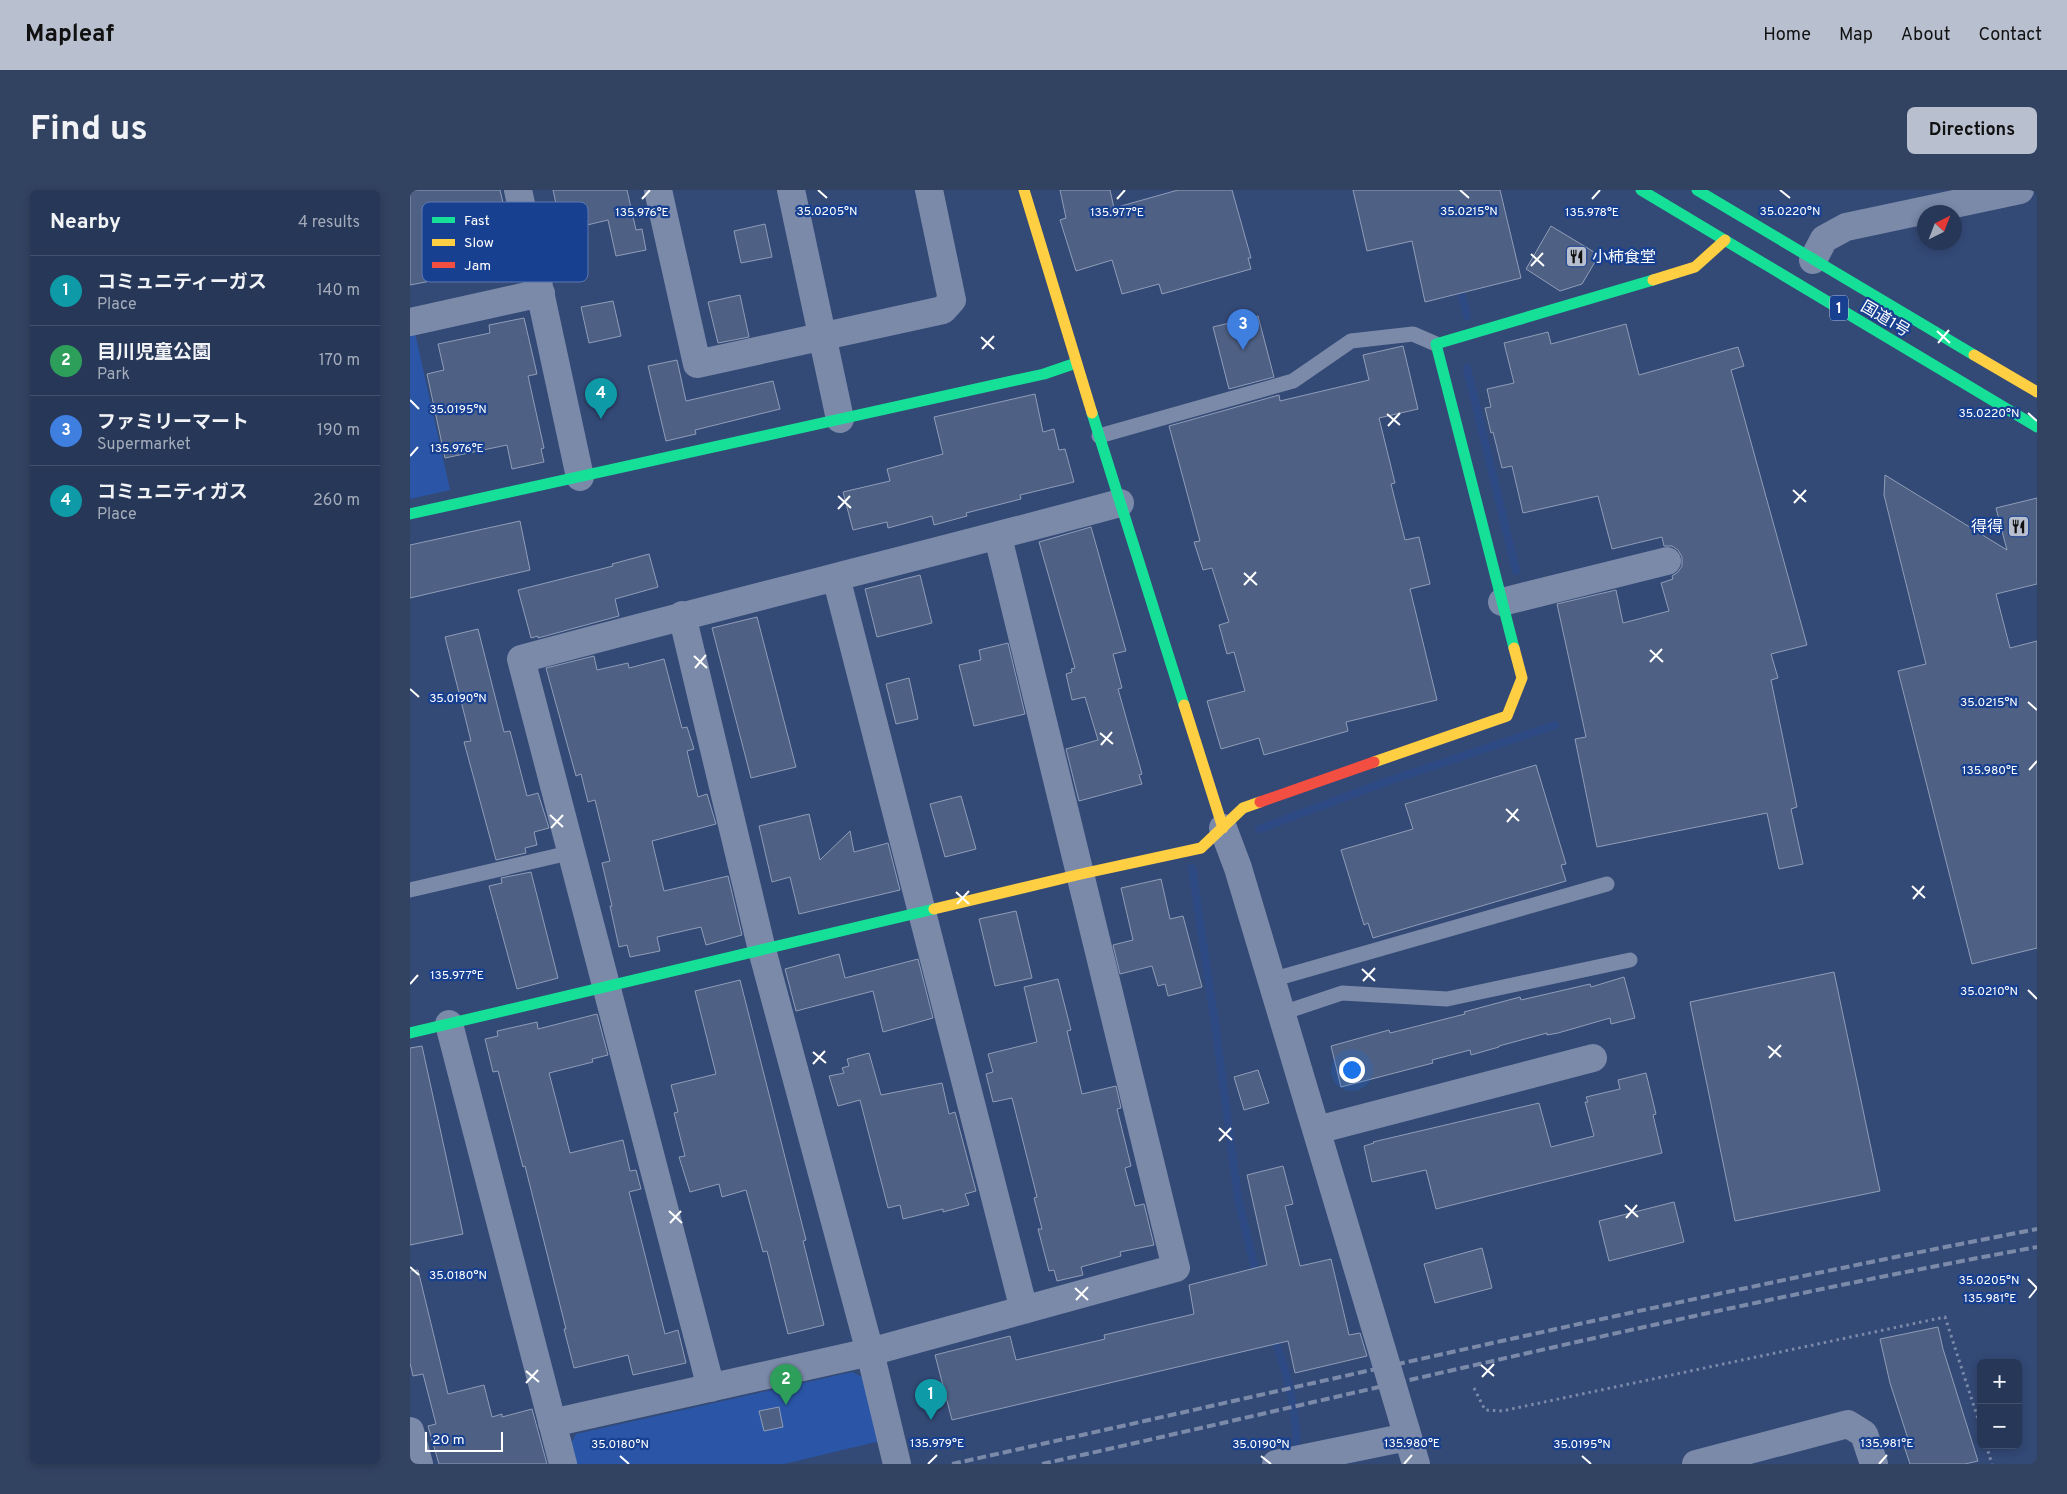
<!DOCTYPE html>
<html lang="en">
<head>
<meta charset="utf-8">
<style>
	:root { --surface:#263758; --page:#324261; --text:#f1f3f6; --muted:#a4acba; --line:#42516e; --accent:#b8bfcf }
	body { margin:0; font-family:Overpass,"Noto Sans JP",sans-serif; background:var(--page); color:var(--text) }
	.controls { position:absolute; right:15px; bottom:15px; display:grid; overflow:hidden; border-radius:8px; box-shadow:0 2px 8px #0003 }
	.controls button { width:45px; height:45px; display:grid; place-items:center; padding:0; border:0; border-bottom:1px solid var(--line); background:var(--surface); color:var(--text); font:25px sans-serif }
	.compass { position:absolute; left:1507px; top:15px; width:45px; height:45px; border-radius:50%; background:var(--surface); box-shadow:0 2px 8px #0003; rotate:42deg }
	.scale { position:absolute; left:15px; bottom:12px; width:78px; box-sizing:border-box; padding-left:5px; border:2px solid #fff; border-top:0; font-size:14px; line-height:18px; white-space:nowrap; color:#fff; -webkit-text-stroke:4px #184091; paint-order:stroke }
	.you { position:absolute; left:941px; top:879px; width:18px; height:18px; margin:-12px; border:4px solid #fff; border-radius:50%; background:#1a73e8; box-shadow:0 0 0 8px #1a73e833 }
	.badge { display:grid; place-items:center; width:32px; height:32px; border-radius:50%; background:var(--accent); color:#fff; font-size:16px; font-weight:700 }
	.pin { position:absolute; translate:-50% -41px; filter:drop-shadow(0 1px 2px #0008) }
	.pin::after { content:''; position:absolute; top:26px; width:18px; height:15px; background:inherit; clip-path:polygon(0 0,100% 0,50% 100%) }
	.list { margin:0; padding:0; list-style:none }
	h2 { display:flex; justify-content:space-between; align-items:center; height:65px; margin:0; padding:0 20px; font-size:21px }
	h2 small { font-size:16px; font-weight:400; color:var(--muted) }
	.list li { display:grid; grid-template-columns:32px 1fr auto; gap:15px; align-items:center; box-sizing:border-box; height:70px; padding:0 20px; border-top:1px solid var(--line) }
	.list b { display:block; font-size:19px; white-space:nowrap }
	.list p { margin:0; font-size:16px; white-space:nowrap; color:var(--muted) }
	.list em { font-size:16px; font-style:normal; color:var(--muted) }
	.map { position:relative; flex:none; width:1627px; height:1274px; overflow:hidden; border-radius:8px }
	header { display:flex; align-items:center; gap:30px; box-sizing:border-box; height:70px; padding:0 25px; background:var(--accent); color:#111 }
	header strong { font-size:24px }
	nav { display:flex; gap:28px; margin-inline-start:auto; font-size:18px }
	.intro { display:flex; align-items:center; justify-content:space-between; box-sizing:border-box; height:120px; padding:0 30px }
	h1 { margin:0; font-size:35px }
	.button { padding:12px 22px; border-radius:8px; background:var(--accent); color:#111; font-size:18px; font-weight:700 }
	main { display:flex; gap:30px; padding:0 30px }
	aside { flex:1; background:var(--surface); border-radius:8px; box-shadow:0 2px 8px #0003 }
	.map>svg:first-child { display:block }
	.green { fill:#2b56a7 }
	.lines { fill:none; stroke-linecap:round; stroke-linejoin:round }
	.stream { stroke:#2e4a85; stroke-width:8 }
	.building { fill:#4e6084; stroke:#909db7 }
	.path { stroke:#7b8aa9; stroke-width:3; stroke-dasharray:2.5 4; stroke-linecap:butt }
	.lane { stroke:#7b8aa9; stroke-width:15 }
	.street { stroke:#7b8aa9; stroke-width:28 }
	.fast { stroke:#16e098; stroke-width:11 }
	.slow { stroke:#ffcf43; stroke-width:11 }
	.jam { stroke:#f24e42; stroke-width:11 }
	.rail { stroke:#7c8aa9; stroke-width:4; stroke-dasharray:9 4; stroke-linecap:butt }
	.ticks { fill:none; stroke:#fff; stroke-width:2 }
	.labels { text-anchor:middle; stroke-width:4.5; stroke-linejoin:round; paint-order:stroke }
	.shield { fill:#184091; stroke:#bac6de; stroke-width:1 }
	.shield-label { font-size:15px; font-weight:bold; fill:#fff }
	.poi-label { font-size:16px; fill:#fff; stroke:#184091; text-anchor:start }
	.street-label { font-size:16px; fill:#fff; stroke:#184091 }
	.key { fill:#184091; stroke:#5d79b2; stroke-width:1 }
	.key-label { font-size:14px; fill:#fff }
	.ticks-label { font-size:12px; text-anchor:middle; fill:#fff; stroke:#184091; stroke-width:4.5; stroke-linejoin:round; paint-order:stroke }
</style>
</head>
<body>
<header>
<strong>Mapleaf</strong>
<nav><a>Home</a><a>Map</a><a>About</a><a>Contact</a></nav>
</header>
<div class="intro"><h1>Find us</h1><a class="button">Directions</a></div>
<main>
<aside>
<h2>Nearby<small>4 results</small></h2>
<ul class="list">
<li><span class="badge" style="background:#0f9aa8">1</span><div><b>コミュニティーガス</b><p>Place</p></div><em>140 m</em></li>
<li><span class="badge" style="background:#2e9e5b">2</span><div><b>目川児童公園</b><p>Park</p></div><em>170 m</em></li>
<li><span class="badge" style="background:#3f7fe0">3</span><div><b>ファミリーマート</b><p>Supermarket</p></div><em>190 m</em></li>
<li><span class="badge" style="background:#0f9aa8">4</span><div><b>コミュニティガス</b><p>Place</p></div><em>260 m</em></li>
</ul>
</aside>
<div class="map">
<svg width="1627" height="1274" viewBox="0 0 1627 1274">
	<rect width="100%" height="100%" fill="#334976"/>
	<path class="green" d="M 5,143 L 40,300 L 0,309 L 0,144 Z
		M 442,1182 L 452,1187 L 470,1251 L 374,1274 L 166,1274 L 160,1255 L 166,1244 Z"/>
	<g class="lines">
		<path class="stream" d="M 1049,94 L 1057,126
			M 1057,178 L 1106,381
			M 849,639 L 978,591 L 1145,535
			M 782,678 L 806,841 L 828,1008 L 847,1088
			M 863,1145 C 878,1184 886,1218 887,1259"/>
	</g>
	<path class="building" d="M 0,0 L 90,0 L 107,72 L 70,81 L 70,77 L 25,86 L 26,90 L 0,95 Z
		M 143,0 L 217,0 L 226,40 L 232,39 L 236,60 L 206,66 L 198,30 L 152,41 Z
		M 650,0 L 700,0 L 704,18 L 768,0 L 822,0 L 841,68 L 838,68 L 841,79 L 752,104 L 749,94 L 712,104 L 702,70 L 666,81 L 650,30 L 656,28 Z
		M 943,0 L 1090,0 L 1111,88 L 1015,112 L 1002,51 L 957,61 Z
		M 355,34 L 362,67 L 331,73 L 324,41 Z
		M 1141,36 L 1189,65 L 1172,94 L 1150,101 L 1116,79 Z
		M 330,105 L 339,147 L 308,153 L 298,112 Z
		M 203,111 L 211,146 L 179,153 L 171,117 Z
		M 848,126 L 864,187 L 819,199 L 803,137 Z
		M 114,128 L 127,184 L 118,186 L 134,258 L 131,259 L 134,272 L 102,279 L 97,255 L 35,268 L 17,184 L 34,180 L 28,154 L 80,143 L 79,135 Z
		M 1216,134 L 1229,185 L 1328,157 L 1334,176 L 1321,180 L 1397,455 L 1361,464 L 1368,488 L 1361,490 L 1387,617 L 1381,619 L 1393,674 L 1369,679 L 1357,623 L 1187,657 L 1165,549 L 1176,547 L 1147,414 L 1206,400 L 1213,433 L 1259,421 L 1251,393 L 1263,389 L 1262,386 L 1268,382 L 1272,376 L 1272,367 L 1268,360 L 1262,356 L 1254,356 L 1252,347 L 1202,359 L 1188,306 L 1113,323 L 1102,276 L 1092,278 L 1083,242 L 1081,243 L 1075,218 L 1081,217 L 1077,199 L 1104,193 L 1094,153 L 1138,142 L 1141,154 Z
		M 993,156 L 1008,219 L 969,228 L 985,293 L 981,294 L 995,350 L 1009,347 L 1020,394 L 1000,399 L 1027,510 L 936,532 L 938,541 L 854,565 L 849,548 L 811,559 L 797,511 L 835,501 L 824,462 L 817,464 L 809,435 L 819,432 L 802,378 L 793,380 L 784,352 L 790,351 L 759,236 L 869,205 L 870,211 L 959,190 L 953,165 Z
		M 267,170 L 276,211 L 363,191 L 370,219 L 285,240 L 286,244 L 256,251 L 238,176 Z
		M 625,204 L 633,242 L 644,239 L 649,260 L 655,259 L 664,292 L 610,305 L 611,309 L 556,323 L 557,326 L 524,335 L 522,326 L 478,338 L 477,332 L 443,340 L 433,302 L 480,291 L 477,279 L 533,264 L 524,227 Z
		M 1475,285 L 1597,360 L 1586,318 L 1627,308 L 1627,394 L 1586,404 L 1600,458 L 1627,451 L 1627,758 L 1562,774 L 1488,481 L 1516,474 L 1474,305 Z
		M 110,331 L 120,380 L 0,408 L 0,355 Z
		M 681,337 L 716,461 L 703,464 L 712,498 L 708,499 L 732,584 L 729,585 L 732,594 L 669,611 L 656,559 L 688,550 L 675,507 L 662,510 L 656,484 L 662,482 L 661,479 L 665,478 L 629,352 Z
		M 239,364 L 248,397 L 205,409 L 209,426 L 128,448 L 128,446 L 121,448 L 108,400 L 203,376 L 202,374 Z
		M 510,385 L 522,433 L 467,447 L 455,399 Z
		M 347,427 L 386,577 L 341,588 L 302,438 Z
		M 68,439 L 94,542 L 100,541 L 117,606 L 128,603 L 139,638 L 124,642 L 127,655 L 115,658 L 116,663 L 86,670 L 54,552 L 61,551 L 35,447 Z
		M 598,453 L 615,524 L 564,536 L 549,475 L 571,470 L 569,460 Z
		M 184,466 L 187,480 L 218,473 L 219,478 L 254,469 L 272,538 L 277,537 L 284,559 L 277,561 L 288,607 L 297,604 L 306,634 L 242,651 L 254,701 L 318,686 L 332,745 L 296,755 L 291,737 L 247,747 L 250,761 L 220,767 L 217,755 L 209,757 L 200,716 L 202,716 L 192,673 L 200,671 L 185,610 L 178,612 L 171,584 L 166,586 L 136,478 Z
		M 499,488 L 508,529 L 486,534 L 476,494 Z
		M 1126,575 L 1156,674 L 1151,675 L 1156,691 L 963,748 L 958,733 L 954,735 L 931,660 L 1003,639 L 995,614 Z
		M 551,606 L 566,659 L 535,667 L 520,614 Z
		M 399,624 L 410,670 L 440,641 L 444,662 L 478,653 L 490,700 L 389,724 L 380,687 L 362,692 L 349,636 Z
		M 121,682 L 148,788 L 107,799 L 79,696 L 92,693 L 91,688 Z
		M 751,689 L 760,729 L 773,726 L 792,797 L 758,806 L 755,794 L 748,796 L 742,776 L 710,784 L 703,755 L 723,750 L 711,698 Z
		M 606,721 L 622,788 L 585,796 L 569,729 Z
		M 429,764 L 435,788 L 508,769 L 523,828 L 473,842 L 463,801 L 386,821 L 375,779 Z
		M 1424,782 L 1470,1001 L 1325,1031 L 1280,812 Z
		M 1214,787 L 1225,828 L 1201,834 L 1200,828 L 1148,843 L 1137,845 L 1137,843 L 1089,856 L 1089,857 L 1061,865 L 1060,860 L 1022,870 L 1023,873 L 931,897 L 921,856 L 979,840 L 980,843 L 1055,824 L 1054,822 L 1110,807 L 1111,810 L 1180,794 L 1181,797 Z
		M 648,789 L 661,840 L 657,841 L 672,904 L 706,896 L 711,918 L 707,919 L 721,976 L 715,978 L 725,1016 L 734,1014 L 744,1055 L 710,1062 L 711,1066 L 671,1077 L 673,1085 L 647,1091 L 644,1080 L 639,1081 L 628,1039 L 632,1039 L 624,1008 L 627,1007 L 602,908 L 583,912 L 576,884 L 583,882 L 578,864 L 627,852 L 614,797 Z
		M 330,790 L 396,1050 L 393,1051 L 414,1135 L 378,1144 L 357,1061 L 353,1062 L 336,1000 L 312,1007 L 309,994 L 280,1002 L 269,967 L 275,966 L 264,923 L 268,922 L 261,895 L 306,884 L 285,801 Z
		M 187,824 L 198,865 L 182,869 L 183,872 L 139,883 L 160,963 L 213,950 L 220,981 L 226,980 L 231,999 L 219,1002 L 255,1144 L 268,1140 L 276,1173 L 223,1185 L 218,1165 L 164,1178 L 154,1139 L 156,1139 L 115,976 L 113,977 L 88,881 L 83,882 L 75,849 L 88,846 L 87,841 L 127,832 L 128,839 Z
		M 12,856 L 53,1044 L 0,1055 L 0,858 Z
		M 459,863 L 471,905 L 532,893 L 539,924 L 545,922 L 566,1001 L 555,1004 L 559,1015 L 533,1022 L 533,1019 L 493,1029 L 490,1015 L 478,1018 L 450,910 L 428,916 L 419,886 L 434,883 L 432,878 L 439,876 L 437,869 Z
		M 848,880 L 859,913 L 834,920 L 824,887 Z
		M 1236,883 L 1246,924 L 1243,925 L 1252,963 L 1026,1019 L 1016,980 L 962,992 L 954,956 L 964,953 L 963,952 L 1129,913 L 1141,957 L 1184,946 L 1175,912 L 1178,912 L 1176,907 L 1210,899 L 1208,890 Z
		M 873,976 L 883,1014 L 875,1016 L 890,1076 L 921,1069 L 939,1145 L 950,1143 L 957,1166 L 885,1183 L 878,1151 L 542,1230 L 525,1165 L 600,1146 L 606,1170 L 695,1149 L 694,1145 L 784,1124 L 779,1095 L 857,1075 L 837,985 Z
		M 1264,1012 L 1274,1052 L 1199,1071 L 1189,1031 Z
		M 1072,1058 L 1082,1098 L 1025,1113 L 1014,1074 Z
		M 8,1080 L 38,1204 L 74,1195 L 82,1227 L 92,1224 L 92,1227 L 122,1219 L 137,1274 L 29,1274 L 18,1236 L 26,1234 L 13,1184 L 3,1186 L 0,1173 L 0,1081 Z
		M 1528,1137 L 1533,1159 L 1568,1271 L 1555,1274 L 1500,1274 L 1494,1256 L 1500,1255 L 1480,1193 L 1470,1149 Z
		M 369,1217 L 373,1237 L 354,1241 L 349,1221 Z"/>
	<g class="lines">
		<path class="path" d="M 1064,1198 L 1075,1220 L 1092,1221 L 1535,1127 L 1571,1238
			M 1576,1255 L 1582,1274"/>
		<path class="lane" d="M 689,246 L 883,191 L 941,151 L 1003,144 L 1026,154
			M 0,700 L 163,662
			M 861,790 L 1197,694
			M 872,823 L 932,803 L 1037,809 L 1220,770"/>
		<path class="street" d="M 108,0 L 170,287
			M 248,0 L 287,174 L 533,120 L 542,110 L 519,0
			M 381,0 L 430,229
			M 1403,70 L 1414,49 L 1436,37 L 1610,0
			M 0,132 L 131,103
			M 426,387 L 614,1120
			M 1092,412 L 1257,371
			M 272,425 L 352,760 L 460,1162 L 487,1274
			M 813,638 L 828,678 L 1006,1274
			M 39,834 L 153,1274
			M 907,940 L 1183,868
			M 301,1198 L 111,469 C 310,415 511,367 710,313
			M 142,1233 L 460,1162 L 766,1078 L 588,347
			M 0,1241 L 9,1274
			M 866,1274 L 997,1247
			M 1286,1274 L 1438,1234 L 1454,1244 L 1464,1274"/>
		<path class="fast" d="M 1231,0 L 1627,237
			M 1287,0 L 1564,165
			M 682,223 L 774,515
			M 0,324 L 634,184 L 666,173
			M 1104,458 L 1026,154 L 1243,90
			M 0,843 L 524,719"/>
		<path class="slow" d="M 614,0 L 682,223
			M 1243,90 L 1285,77 L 1315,50
			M 1564,165 L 1627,202
			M 774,515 L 813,638
			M 964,572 L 1097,526 L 1112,488 L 1104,458
			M 524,719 L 671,684 L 791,658 L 833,618 L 850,612"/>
		<path class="jam" d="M 850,612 L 964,572"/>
		<path class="rail" d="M 542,1274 C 903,1194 1264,1109 1627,1039
			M 632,1274 C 963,1200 1293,1118 1627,1057"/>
	</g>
	<path class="ticks" d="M 408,0 L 417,8M 1050,0 L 1059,8M 1370,0 L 1380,8M 232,9 L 240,0M 707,9 L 715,0M 1182,9 L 1190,0M 1121,64 L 1134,76M 1121,76 L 1133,63M 1527,141 L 1540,153M 571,147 L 584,159M 1528,153 L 1539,140M 572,159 L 584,146M 0,210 L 9,219M 1618,223 L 1627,231M 977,224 L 990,235M 978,236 L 990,223M 0,266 L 8,257M 1383,300 L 1396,312M 428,306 L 441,318M 1384,313 L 1396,300M 428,319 L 440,306M 834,383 L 847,395M 834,395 L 846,382M 1240,460 L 1253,472M 284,466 L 297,478M 1240,472 L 1252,459M 285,478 L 296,465M 0,499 L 9,507M 1618,512 L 1627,520M 690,543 L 703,554M 691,555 L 702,542M 1619,580 L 1627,571M 1096,619 L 1109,631M 140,625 L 153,637M 1097,632 L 1108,619M 141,638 L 153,625M 1502,696 L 1515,708M 546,702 L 559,714M 1503,709 L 1514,696M 547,714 L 559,701M 952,779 L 965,791M 953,791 L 965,778M 0,794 L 8,785M 1618,800 L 1627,809M 1358,856 L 1371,867M 403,862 L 416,873M 1359,868 L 1371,855M 403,874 L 415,861M 809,938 L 822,950M 809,951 L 821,938M 1215,1015 L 1228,1027M 259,1021 L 272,1033M 1216,1028 L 1227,1015M 260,1033 L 271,1021M 0,1077 L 9,1085M 1618,1089 L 1627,1098M 665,1098 L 678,1110M 1619,1108 L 1627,1098M 666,1110 L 678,1097M 1071,1175 L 1084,1186M 116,1181 L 129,1192M 1072,1187 L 1084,1174M 116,1193 L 128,1180M 210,1266 L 219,1274M 851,1266 L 861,1274M 1172,1266 L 1181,1274M 518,1274 L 527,1265M 994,1274 L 1002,1265M 1469,1274 L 1477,1265"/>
	<defs>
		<symbol id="restaurant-square" viewBox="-11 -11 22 22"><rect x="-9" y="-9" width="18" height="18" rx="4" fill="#b8bfcf" stroke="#184091"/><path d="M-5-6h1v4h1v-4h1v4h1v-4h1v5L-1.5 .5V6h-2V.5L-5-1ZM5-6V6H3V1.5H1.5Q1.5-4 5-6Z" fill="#111"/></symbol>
	</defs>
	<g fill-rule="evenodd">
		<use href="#restaurant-square" x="1154" y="54" width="25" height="25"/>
		<use href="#restaurant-square" x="1596" y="324" width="25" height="25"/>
	</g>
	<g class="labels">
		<rect class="shield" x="1420" y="105.5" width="18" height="25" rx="4"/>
		<g class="shield-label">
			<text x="1429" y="123">1</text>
		</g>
		<g class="poi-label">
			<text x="1182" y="72">小柿食堂</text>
			<text x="1593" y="342" text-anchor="end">得得</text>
		</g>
		<g class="street-label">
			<text transform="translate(1476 128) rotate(31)" y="6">国道1号</text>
		</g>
	</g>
	<rect x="12" y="12" width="166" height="80" rx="8" class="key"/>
	<rect x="22" y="27" width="23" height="6" fill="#16e098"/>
	<rect x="22" y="49" width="23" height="7" fill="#ffcf43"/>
	<rect x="22" y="72" width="23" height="6" fill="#f24e42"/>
	<g class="key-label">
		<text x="54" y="35">Fast</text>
		<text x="54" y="57">Slow</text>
		<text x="54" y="80">Jam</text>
	</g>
	<g class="ticks-label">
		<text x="417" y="25">35.0205°N</text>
		<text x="1059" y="25">35.0215°N</text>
		<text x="1380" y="25">35.0220°N</text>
		<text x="232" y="26">135.976°E</text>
		<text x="707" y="26">135.977°E</text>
		<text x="1182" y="26">135.978°E</text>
		<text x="48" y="223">35.0195°N</text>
		<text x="1579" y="227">35.0220°N</text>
		<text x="47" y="262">135.976°E</text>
		<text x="48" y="512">35.0190°N</text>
		<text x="1579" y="516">35.0215°N</text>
		<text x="1580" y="584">135.980°E</text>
		<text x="47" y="789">135.977°E</text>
		<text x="1579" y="805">35.0210°N</text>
		<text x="48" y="1089">35.0180°N</text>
		<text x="1579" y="1094">35.0205°N</text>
		<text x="1580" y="1112">135.981°E</text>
		<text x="527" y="1257">135.979°E</text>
		<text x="1002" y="1257">135.980°E</text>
		<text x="1477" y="1257">135.981°E</text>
		<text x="210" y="1258">35.0180°N</text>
		<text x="851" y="1258">35.0190°N</text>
		<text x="1172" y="1258">35.0195°N</text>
	</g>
</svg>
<div class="controls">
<button>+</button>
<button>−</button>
</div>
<svg class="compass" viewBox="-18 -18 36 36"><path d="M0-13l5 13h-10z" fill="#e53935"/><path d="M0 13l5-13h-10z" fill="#a4acba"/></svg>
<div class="scale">20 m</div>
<div class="you"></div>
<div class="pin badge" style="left:521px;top:1230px;background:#0f9aa8">1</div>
<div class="pin badge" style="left:376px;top:1215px;background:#2e9e5b">2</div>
<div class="pin badge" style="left:833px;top:160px;background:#3f7fe0">3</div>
<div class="pin badge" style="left:191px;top:229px;background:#0f9aa8">4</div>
</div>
</main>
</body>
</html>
